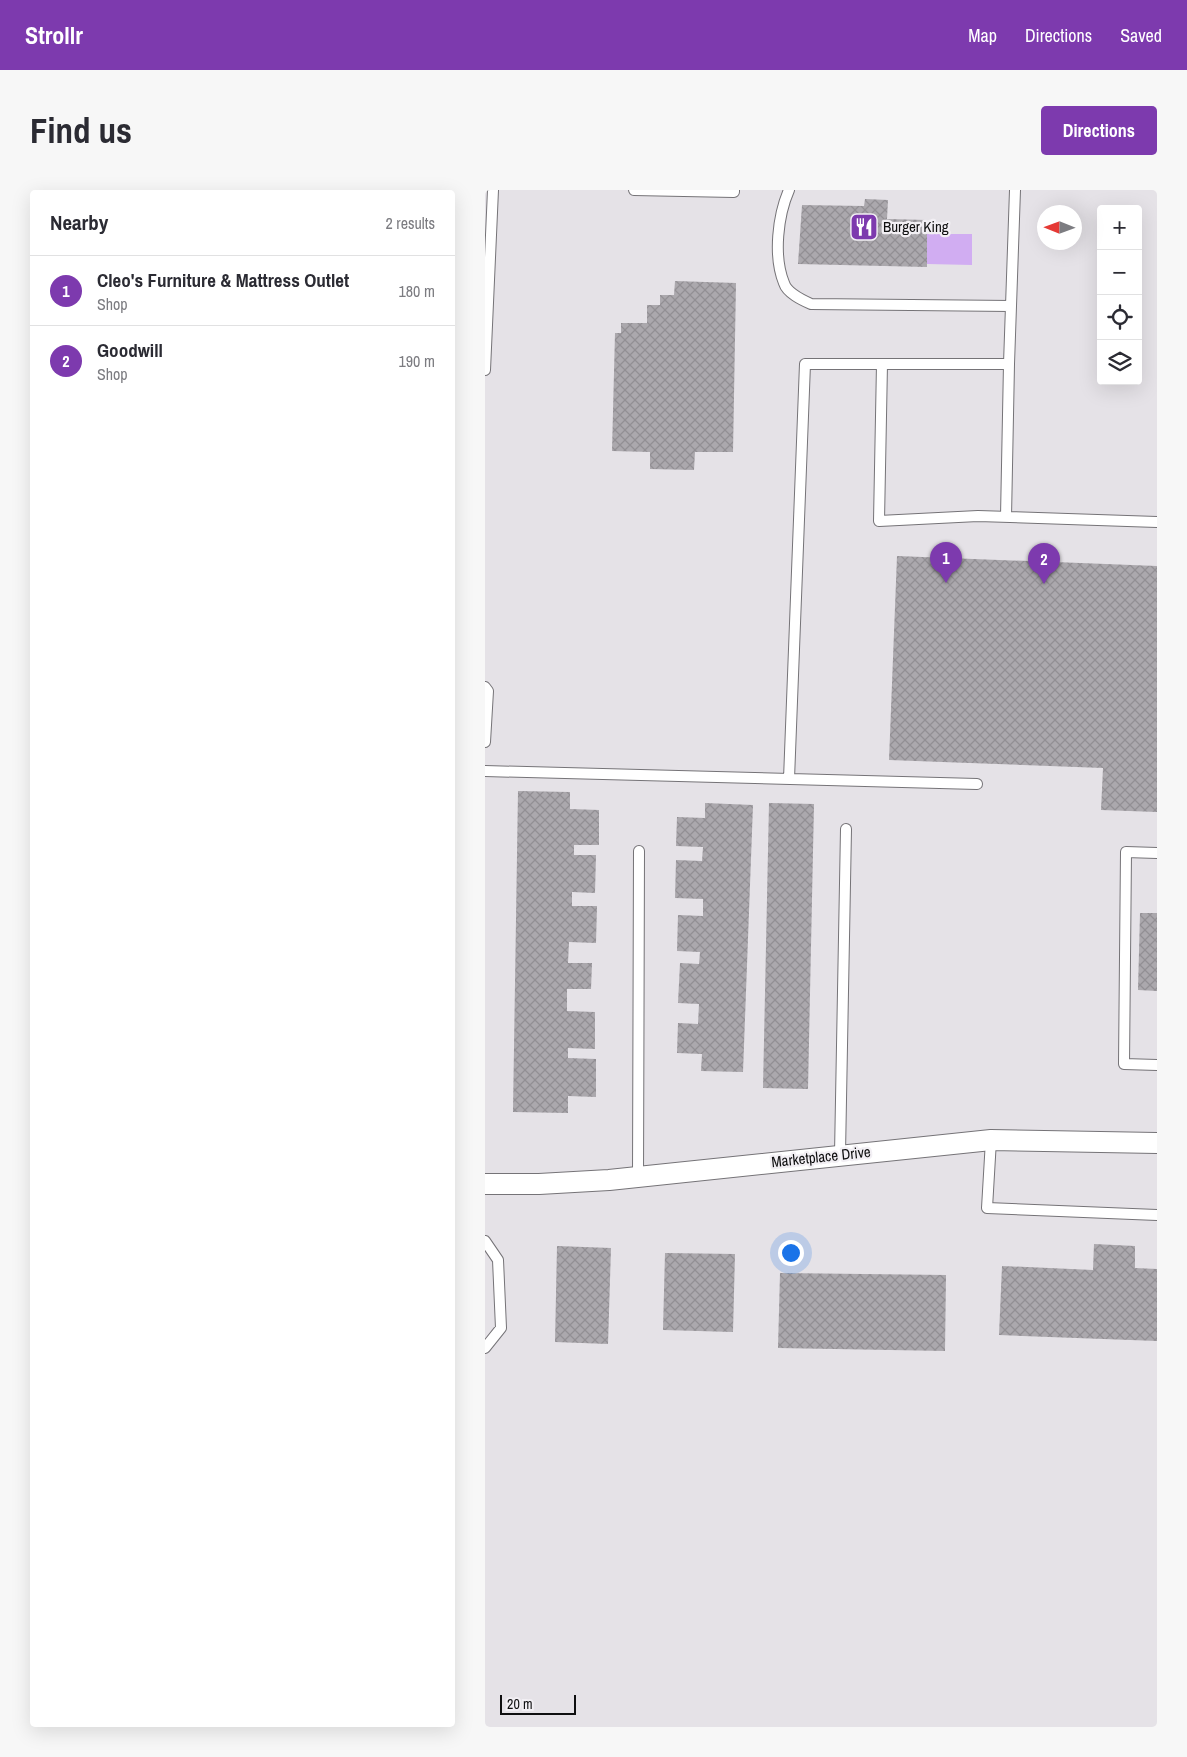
<!DOCTYPE html>
<html lang="en">
<head>
<meta charset="utf-8">
<style>
	:root { --surface:#fff; --page:#f7f7f7; --text:#2b2b33; --muted:#7c7c81; --line:#e1e1e2; --accent:#7d3aae }
	body { margin:0; font-family:"Archivo Narrow",sans-serif; background:var(--page); color:var(--text) }
	.controls { position:absolute; right:15px; top:15px; display:grid; overflow:hidden; border-radius:5px; box-shadow:0 5px 20px #0002 }
	.controls button { width:45px; height:45px; display:grid; place-items:center; padding:0; border:0; border-bottom:1px solid var(--line); background:var(--surface); color:var(--text); font:25px sans-serif }
	.compass { position:absolute; left:552px; top:15px; width:45px; height:45px; border-radius:50%; background:var(--surface); box-shadow:0 5px 20px #0002; rotate:271deg }
	.scale { position:absolute; left:15px; bottom:12px; width:76px; box-sizing:border-box; padding-left:5px; border:2px solid #0f0f10; border-top:0; font-size:14px; line-height:18px; white-space:nowrap; color:#0f0f10; -webkit-text-stroke:4px #f2eff4; paint-order:stroke }
	.you { position:absolute; left:305px; top:1062px; width:18px; height:18px; margin:-12px; border:4px solid #fff; border-radius:50%; background:#1a73e8; box-shadow:0 0 0 8px #1a73e833 }
	.badge { display:grid; place-items:center; width:32px; height:32px; border-radius:50%; background:var(--accent); color:#fff; font-size:16px; font-weight:700 }
	.pin { position:absolute; translate:-50% -41px; filter:drop-shadow(0 1px 2px #0008) }
	.pin::after { content:''; position:absolute; top:26px; width:18px; height:15px; background:inherit; clip-path:polygon(0 0,100% 0,50% 100%) }
	.list { margin:0; padding:0; list-style:none }
	h2 { display:flex; justify-content:space-between; align-items:center; height:65px; margin:0; padding:0 20px; font-size:21px }
	h2 small { font-size:16px; font-weight:400; color:var(--muted) }
	.list li { display:grid; grid-template-columns:32px 1fr auto; gap:15px; align-items:center; box-sizing:border-box; height:70px; padding:0 20px; border-top:1px solid var(--line) }
	.list b { display:block; font-size:19px; white-space:nowrap }
	.list p { margin:0; font-size:16px; white-space:nowrap; color:var(--muted) }
	.list em { font-size:16px; font-style:normal; color:var(--muted) }
	.icon { flex:none; width:28px; height:28px; fill:none; stroke:currentColor; stroke-width:2; stroke-linecap:round; stroke-linejoin:round }
	.map { position:relative; flex:none; width:672px; height:1537px; overflow:hidden; border-radius:5px }
	header { display:flex; align-items:center; gap:30px; box-sizing:border-box; height:70px; padding:0 25px; background:var(--accent); color:#fff }
	header strong { font-size:24px }
	nav { display:flex; gap:28px; margin-inline-start:auto; font-size:18px }
	.intro { display:flex; align-items:center; justify-content:space-between; box-sizing:border-box; height:120px; padding:0 30px }
	h1 { margin:0; font-size:35px }
	.button { padding:12px 22px; border-radius:5px; background:var(--accent); color:#fff; font-size:18px; font-weight:700 }
	main { display:flex; gap:30px; padding:0 30px }
	aside { flex:1; background:var(--surface); border-radius:5px; box-shadow:0 5px 20px #0002 }
	.map>svg:first-child { display:block }
	.green { fill:#d1adf2 }
	.building { fill:url(#building-cross-hatch) }
	.lines { fill:none; stroke-linecap:round; stroke-linejoin:round }
	.lane-casing { stroke:#757377; stroke-width:12 }
	.street-casing { stroke:#757377; stroke-width:22 }
	.lane { stroke:#fff; stroke-width:10 }
	.street { stroke:#fff; stroke-width:20 }
	.labels { text-anchor:middle; stroke-width:4.5; stroke-linejoin:round; paint-order:stroke }
	.poi-label { font-size:15px; fill:#0f0f10; stroke:#f2eff4; text-anchor:start }
	.street-label { font-size:15px; fill:#0f0f10; stroke:#f2eff4 }
</style>
</head>
<body>
<header>
<strong>Strollr</strong>
<nav><a>Map</a><a>Directions</a><a>Saved</a></nav>
</header>
<div class="intro"><h1>Find us</h1><a class="button">Directions</a></div>
<main>
<aside>
<h2>Nearby<small>2 results</small></h2>
<ul class="list">
<li><span class="badge">1</span><div><b>Cleo's Furniture &amp; Mattress Outlet</b><p>Shop</p></div><em>180 m</em></li>
<li><span class="badge">2</span><div><b>Goodwill</b><p>Shop</p></div><em>190 m</em></li>
</ul>
</aside>
<div class="map">
<svg width="672" height="1537" viewBox="0 0 672 1537">
	<defs>
		<pattern id="building-cross-hatch" width="8" height="8" patternUnits="userSpaceOnUse" patternTransform="scale(1.25)"><rect width="8" height="8" fill="#aba8ad"/><path d="M0 0l8 8M0 8l8-8" fill="none" stroke="#928f94"/></pattern>
	</defs>
	<rect width="100%" height="100%" fill="#e5e2e7"/>
	<path class="green" d="M 442,44 L 487,44 L 487,75 L 442,74 Z"/>
	<path class="building" d="M 380,9 L 403,10 L 402,29 L 442,30 L 442,77 L 313,74 L 317,15 L 379,16 Z
		M 190,91 L 251,93 L 248,262 L 210,262 L 209,280 L 165,279 L 165,262 L 127,261 L 130,143 L 136,143 L 136,133 L 162,133 L 162,115 L 175,115 L 175,105 L 189,105 Z
		M 412,366 L 672,376 L 672,622 L 616,620 L 618,578 L 404,570 Z
		M 33,601 L 85,602 L 85,619 L 114,620 L 114,655 L 89,655 L 89,665 L 111,665 L 110,703 L 87,702 L 87,716 L 112,716 L 111,753 L 84,752 L 83,773 L 107,773 L 106,799 L 82,799 L 82,821 L 110,822 L 110,859 L 83,858 L 83,868 L 111,869 L 111,907 L 83,906 L 83,923 L 28,922 Z
		M 220,613 L 268,615 L 258,882 L 216,881 L 217,864 L 192,863 L 193,833 L 213,834 L 214,814 L 193,813 L 195,773 L 214,774 L 215,762 L 192,761 L 193,725 L 218,726 L 218,709 L 190,708 L 191,670 L 217,671 L 218,657 L 191,656 L 192,627 L 220,628 Z
		M 284,613 L 329,614 L 323,899 L 278,898 Z
		M 655,723 L 672,723 L 672,801 L 653,800 Z
		M 609,1054 L 650,1056 L 650,1078 L 672,1079 L 672,1151 L 514,1145 L 517,1076 L 608,1080 Z
		M 72,1056 L 126,1058 L 123,1154 L 70,1152 Z
		M 180,1063 L 250,1064 L 248,1142 L 178,1140 Z
		M 295,1083 L 461,1085 L 460,1161 L 293,1158 Z"/>
	<g class="lines">
		<defs>
			<path id="lane" d="M 149,0 L 249,2 L 249,0
				M 304,0 C 293,25 288,66 299,93 C 302,103 317,110 326,114 L 526,116
				M 397,174 L 394,331 L 493,326 L 672,332
				M 0,180 L 8,0
				M 521,327 L 524,174
				M 0,497 L 3,501 L 0,552
				M 0,581 L 492,594
				M 304,589 L 320,174 L 524,174 L 530,0
				M 672,663 L 641,662 L 639,874 L 672,875
				M 506,950 L 502,1018 L 672,1025
				M 355,964 L 361,639
				M 153,987 L 154,661
				M 0,1051 L 13,1070 L 16,1138 L 0,1158"/>
			<path id="street" d="M 0,994 L 54,994 L 124,990 L 506,950 L 672,953"/>
		</defs>
		<use href="#lane" class="lane-casing"/>
		<use href="#street" class="street-casing"/>
		<use href="#lane" class="lane"/>
		<use href="#street" class="street"/>
	</g>
	<defs>
		<symbol id="restaurant-square" viewBox="-11 -11 22 22"><rect x="-9" y="-9" width="18" height="18" rx="4" fill="#7d3aae" stroke="#f2eff4"/><path d="M-5-6h1v4h1v-4h1v4h1v-4h1v5L-1.5 .5V6h-2V.5L-5-1ZM5-6V6H3V1.5H1.5Q1.5-4 5-6Z" fill="#fff"/></symbol>
	</defs>
	<g fill-rule="evenodd">
		<use href="#restaurant-square" x="363" y="21" width="32" height="32"/>
	</g>
	<g class="labels">
		<g class="poi-label">
			<text x="398" y="42">Burger King</text>
		</g>
		<g class="street-label">
			<text transform="translate(336 967) rotate(-6)" y="5">Marketplace Drive</text>
		</g>
	</g>
</svg>
<div class="controls">
<button>+</button>
<button>−</button>
<button><svg class="icon" aria-label="locate" viewBox="0 0 24 24"><circle cx="12" cy="12" r="6"/><path d="M12 2v4M12 18v4M2 12h4M18 12h4"/></svg></button>
<button><svg class="icon" aria-label="layers" viewBox="0 0 24 24"><path d="M12 4l9 5-9 5-9-5zM3 14l9 5 9-5"/></svg></button>
</div>
<svg class="compass" viewBox="-18 -18 36 36"><path d="M0-13l5 13h-10z" fill="#e53935"/><path d="M0 13l5-13h-10z" fill="#7c7c81"/></svg>
<div class="scale">20 m</div>
<div class="you"></div>
<div class="pin badge" style="left:461px;top:393px">1</div>
<div class="pin badge" style="left:559px;top:394px">2</div>
</div>
</main>
</body>
</html>
